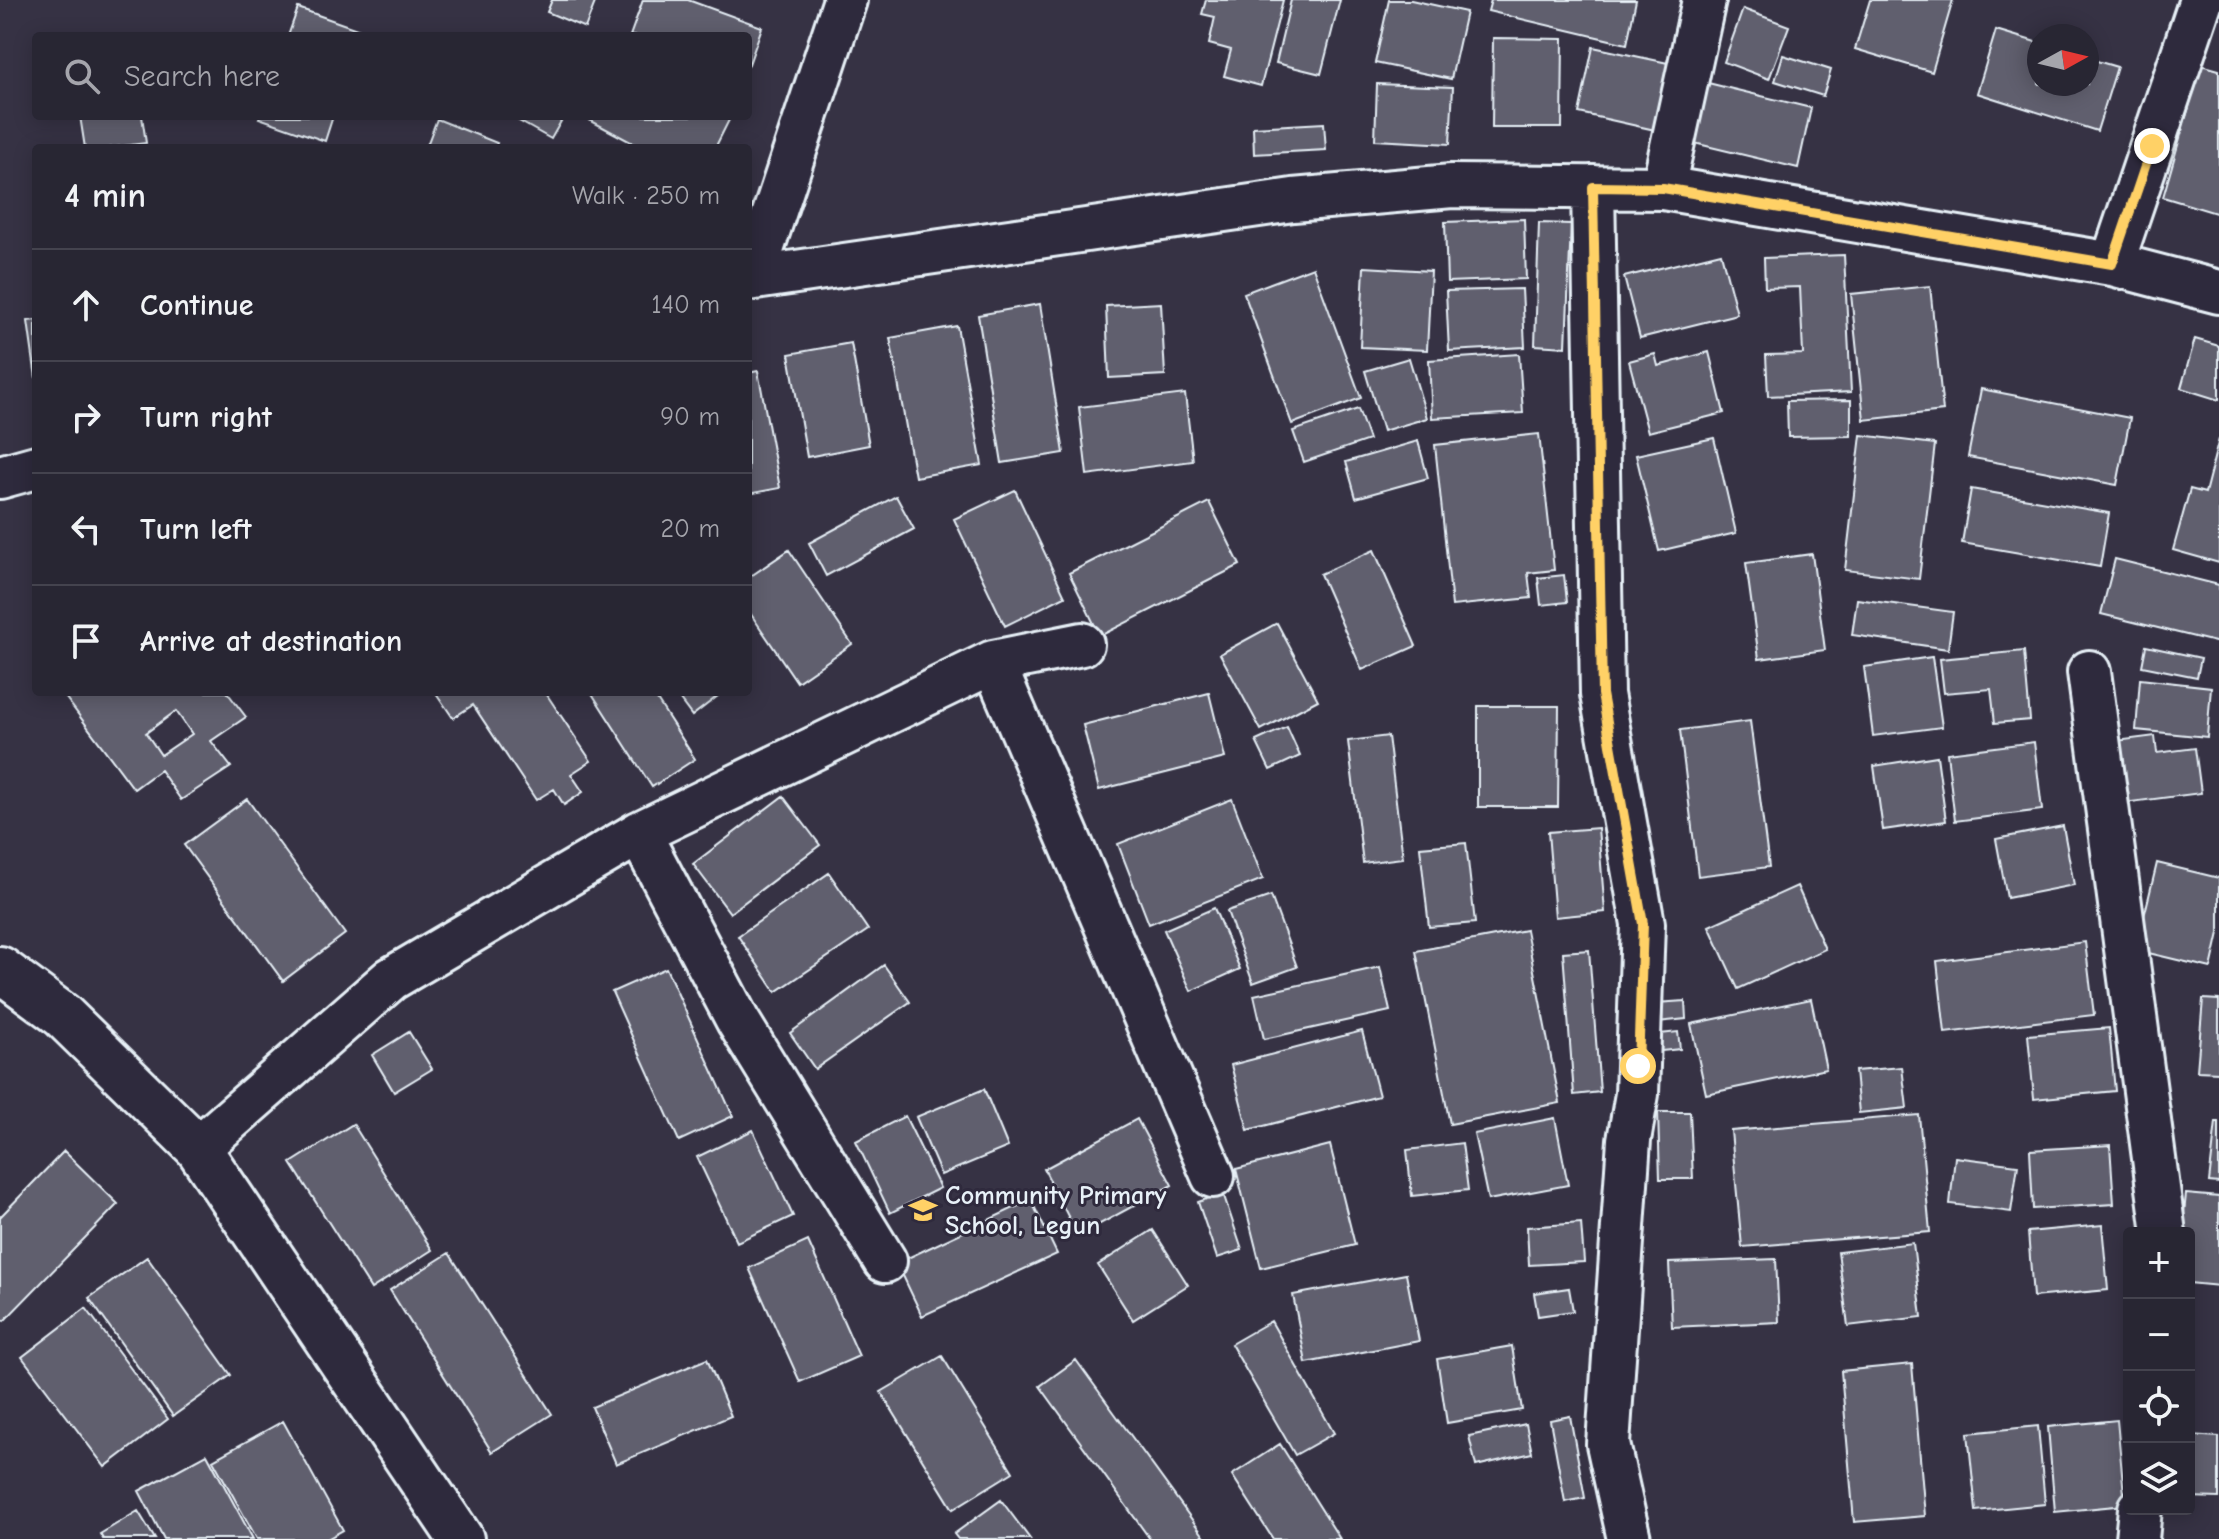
<!DOCTYPE html>
<html lang="en">
<head>
<meta charset="utf-8">
<style>
	:root { --surface:#282633; --page:#302e3b; --text:#f1f3f6; --muted:#a5a5ac; --line:#44434e }
	body { margin:0; font-family:"Comic Neue",sans-serif; background:var(--page); color:var(--text) }
	.controls { position:absolute; right:24px; bottom:24px; display:grid; overflow:hidden; border-radius:8px; box-shadow:0 4px 20px #0003 }
	.controls button { width:72px; height:72px; display:grid; place-items:center; padding:0; border:0; border-bottom:2px solid var(--line); background:var(--surface); color:var(--text); font:40px sans-serif }
	.compass { position:absolute; left:2027px; top:24px; width:72px; height:72px; border-radius:50%; background:var(--surface); box-shadow:0 4px 20px #0003; rotate:82deg }
	.stop { position:absolute; width:24px; height:24px; margin:-18px; border:6px solid #ffd166; border-radius:50%; background:#fff }
	.stop.end { background:#ffd166; border-color:#fff; box-shadow:0 2px 8px #0008 }
	.list { margin:0; padding:0; list-style:none }
	h2 { display:flex; justify-content:space-between; align-items:center; height:104px; margin:0; padding:0 32px; font-size:34px }
	h2 small { font-size:26px; font-weight:400; color:var(--muted) }
	.list li { display:grid; grid-template-columns:52px 1fr auto; gap:24px; align-items:center; box-sizing:border-box; height:112px; padding:0 32px; border-top:2px solid var(--line) }
	.list b { display:block; font-size:30px; white-space:nowrap }
	.list em { font-size:26px; font-style:normal; color:var(--muted) }
	.icon { flex:none; width:44px; height:44px; fill:none; stroke:currentColor; stroke-width:2; stroke-linecap:round; stroke-linejoin:round }
	.map { position:relative; flex:none; width:2219px; height:1539px; overflow:hidden }
	.search { position:absolute; background:var(--surface); box-shadow:0 4px 20px #0003; left:32px; top:32px; width:720px; height:88px; display:flex; align-items:center; gap:20px; box-sizing:border-box; padding:0 28px; border-radius:8px; color:var(--muted); font-size:30px }
	.panel { position:absolute; background:var(--surface); box-shadow:0 4px 20px #0003; left:32px; top:144px; width:720px; height:552px; border-radius:8px }
	.map>svg:first-child { display:block }
	.building { fill:#605e6e; stroke:#e8f1f8; stroke-width:2; fill-rule:evenodd }
	.lines { fill:none; stroke-linecap:round; stroke-linejoin:round }
	.minor-casing { stroke:#e8f1f8; stroke-width:48 }
	.tertiary-casing { stroke:#e8f1f8; stroke-width:50 }
	.minor { stroke:#2f2a3d; stroke-width:42 }
	.tertiary { stroke:#2f2a3d; stroke-width:44 }
	.route { stroke:#ffd166; stroke-width:10 }
	.labels { text-anchor:middle; stroke-width:6; stroke-linejoin:round; paint-order:stroke }
	.poi-label { font-size:26px; font-weight:bold; fill:#e8f1f8; stroke:#2f2a3d; text-anchor:start }
</style>
</head>
<body>
<div class="map">
<svg width="2219" height="1539" viewBox="0 0 2219 1539">
	<rect width="100%" height="100%" fill="#363244"/>
	<filter id="ink" filterUnits="userSpaceOnUse"><feTurbulence type="fractalNoise" baseFrequency=".0125" numOctaves="2"/><feDisplacementMap in="SourceGraphic" scale="16" xChannelSelector="R" yChannelSelector="G"/><feConvolveMatrix kernelMatrix="1 2 1 2 8 2 1 2 1" color-interpolation-filters="sRGB"/></filter>
	<g filter="url(#ink)">
		<path class="building" d="M 552,0 L 596,0 L 585,28 L 547,12 Z
			M 643,0 L 688,0 L 762,27 L 748,67 L 748,36 L 630,36 Z
			M 1206,0 L 1283,0 L 1261,86 L 1224,76 L 1231,50 L 1209,44 L 1215,17 L 1202,14 Z
			M 1291,0 L 1340,0 L 1321,74 L 1276,63 Z
			M 1389,0 L 1411,0 L 1466,12 L 1451,79 L 1375,63 Z
			M 1491,0 L 1636,0 L 1627,44 L 1488,11 Z
			M 1870,0 L 1953,0 L 1932,72 L 1855,49 Z
			M 298,8 L 363,31 L 361,36 L 288,36 Z
			M 1743,9 L 1789,26 L 1769,79 L 1724,62 Z
			M 1996,30 L 2039,43 L 2039,84 L 2087,84 L 2087,58 L 2117,67 L 2097,131 L 1977,93 Z
			M 1493,38 L 1563,39 L 1562,128 L 1492,128 Z
			M 1593,47 L 1668,63 L 1655,130 L 1579,113 Z
			M 1783,55 L 1831,70 L 1823,96 L 1775,81 Z
			M 2201,65 L 2219,70 L 2219,214 L 2163,197 Z
			M 1708,83 L 1811,108 L 1798,168 L 1694,143 Z
			M 1377,84 L 1453,87 L 1450,144 L 1375,140 Z
			M 80,116 L 142,116 L 146,143 L 108,148 L 85,148 Z
			M 260,116 L 333,116 L 325,141 L 259,118 Z
			M 510,116 L 564,116 L 551,139 Z
			M 582,116 L 726,116 L 730,118 L 715,148 L 642,148 Z
			M 437,119 L 497,143 L 495,148 L 426,148 Z
			M 1324,123 L 1326,150 L 1254,154 L 1253,127 Z
			M 1524,219 L 1526,279 L 1447,282 L 1445,222 Z
			M 1539,223 L 1571,224 L 1566,347 L 1535,345 Z
			M 1721,253 L 1737,314 L 1640,338 L 1624,277 Z
			M 1844,255 L 1851,392 L 1768,396 L 1766,355 L 1803,354 L 1800,287 L 1765,288 L 1764,258 Z
			M 1313,267 L 1361,398 L 1292,424 L 1244,293 Z
			M 1364,267 L 1431,271 L 1427,350 L 1360,347 Z
			M 1930,286 L 1943,411 L 1864,420 L 1851,294 Z
			M 1522,289 L 1525,347 L 1449,351 L 1446,291 Z
			M 1161,303 L 1165,375 L 1109,378 L 1106,306 Z
			M 1040,304 L 1064,453 L 1002,463 L 978,315 Z
			M 36,320 L 36,378 L 28,321 Z
			M 957,326 L 982,465 L 915,477 L 890,338 Z
			M 2195,339 L 2219,346 L 2219,400 L 2181,388 Z
			M 851,343 L 869,445 L 807,457 L 789,354 Z
			M 1709,352 L 1724,413 L 1648,432 L 1629,361 L 1655,354 L 1658,366 Z
			M 1519,354 L 1523,413 L 1432,418 L 1429,360 Z
			M 1409,358 L 1427,418 L 1383,431 L 1365,371 Z
			M 758,371 L 780,488 L 748,494 L 748,373 Z
			M 1981,389 L 2130,418 L 2117,485 L 1968,457 Z
			M 1185,394 L 1193,461 L 1087,475 L 1079,407 Z
			M 1851,400 L 1851,436 L 1788,437 L 1787,401 Z
			M 1358,409 L 1369,440 L 1304,462 L 1293,431 Z
			M 1539,434 L 1554,570 L 1528,573 L 1531,598 L 1452,606 L 1435,445 Z
			M 1861,435 L 1935,444 L 1919,579 L 1845,570 Z
			M 1714,438 L 1736,533 L 1659,551 L 1636,455 Z
			M 2219,439 L 2219,563 L 2173,550 L 2190,489 L 2205,493 Z
			M 1418,441 L 1428,478 L 1356,498 L 1346,462 Z
			M 1971,489 L 2109,513 L 2100,567 L 1962,543 Z
			M 1015,490 L 1065,596 L 1005,626 L 954,519 Z
			M 896,496 L 914,529 L 826,576 L 809,543 Z
			M 1209,502 L 1240,565 L 1100,636 L 1069,573 Z
			M 789,550 L 852,644 L 797,682 L 748,610 L 748,578 Z
			M 1374,550 L 1416,646 L 1362,670 L 1320,574 Z
			M 1812,554 L 1825,650 L 1759,659 L 1746,563 Z
			M 2115,559 L 2219,585 L 2219,643 L 2101,614 Z
			M 1564,575 L 1567,602 L 1541,605 L 1538,578 Z
			M 1857,599 L 1953,612 L 1948,649 L 1852,635 Z
			M 1277,623 L 1318,700 L 1261,730 L 1220,654 Z
			M 2146,646 L 2201,658 L 2197,677 L 2142,666 Z
			M 2024,651 L 2030,720 L 1995,723 L 1991,689 L 1944,693 L 1940,659 Z
			M 1932,657 L 1942,727 L 1873,736 L 1864,667 Z
			M 2140,679 L 2211,687 L 2207,737 L 2136,730 Z
			M 72,692 L 227,692 L 246,717 L 211,741 L 231,767 L 181,800 L 160,770 L 134,789 L 66,698 ZM 176,711 L 192,734 L 161,755 L 146,733 Z
			M 545,692 L 591,761 L 571,774 L 583,792 L 564,805 L 554,789 L 536,800 L 473,705 L 453,718 L 436,693 Z
			M 591,692 L 652,692 L 695,759 L 652,787 Z
			M 674,692 L 723,692 L 692,716 Z
			M 1209,693 L 1225,758 L 1099,790 L 1083,725 Z
			M 1478,706 L 1559,706 L 1558,807 L 1478,807 Z
			M 1750,721 L 1769,867 L 1698,876 L 1680,730 Z
			M 1287,727 L 1300,756 L 1270,770 L 1256,741 Z
			M 1388,736 L 1403,858 L 1363,863 L 1348,741 Z
			M 2155,736 L 2157,753 L 2195,748 L 2201,793 L 2124,803 L 2116,741 Z
			M 2034,742 L 2042,810 L 1955,821 L 1947,753 Z
			M 1937,756 L 1946,821 L 1883,830 L 1874,766 Z
			M 783,796 L 820,845 L 730,913 L 693,864 Z
			M 247,799 L 345,934 L 283,981 L 184,845 Z
			M 1232,799 L 1263,879 L 1149,924 L 1118,844 Z
			M 2063,826 L 2074,885 L 2007,898 L 1996,839 Z
			M 1598,828 L 1605,912 L 1555,917 L 1548,832 Z
			M 1466,843 L 1475,923 L 1429,927 L 1420,847 Z
			M 2157,863 L 2219,878 L 2219,933 L 2211,968 L 2136,950 Z
			M 829,873 L 868,930 L 776,992 L 738,936 Z
			M 1797,886 L 1825,949 L 1738,989 L 1709,926 Z
			M 1271,896 L 1297,967 L 1253,983 L 1227,911 Z
			M 1214,908 L 1240,969 L 1191,991 L 1164,930 Z
			M 1526,930 L 1560,1103 L 1450,1124 L 1416,951 Z
			M 2085,942 L 2094,1015 L 1945,1033 L 1937,961 Z
			M 1589,950 L 1600,1092 L 1574,1095 L 1563,952 Z
			M 884,965 L 910,1002 L 815,1069 L 790,1033 Z
			M 1380,967 L 1390,1011 L 1264,1039 L 1254,995 Z
			M 666,968 L 733,1116 L 679,1141 L 612,992 Z
			M 1811,999 L 1826,1069 L 1706,1094 L 1691,1024 Z
			M 2203,999 L 2219,1000 L 2219,1072 L 2197,1071 Z
			M 1685,1001 L 1686,1019 L 1658,1022 L 1656,1003 Z
			M 2109,1028 L 2115,1091 L 2034,1099 L 2028,1035 Z
			M 1362,1031 L 1379,1096 L 1248,1130 L 1231,1065 Z
			M 409,1032 L 432,1069 L 394,1092 L 372,1055 Z
			M 1678,1032 L 1680,1049 L 1652,1052 L 1651,1035 Z
			M 1902,1067 L 1907,1108 L 1859,1113 L 1855,1071 Z
			M 984,1089 L 1008,1147 L 941,1175 L 916,1117 Z
			M 1658,1112 L 1690,1112 L 1693,1179 L 1660,1179 Z
			M 1919,1115 L 1930,1232 L 1742,1247 L 1731,1131 Z
			M 905,1116 L 940,1188 L 890,1213 L 856,1141 Z
			M 1555,1118 L 1568,1185 L 1488,1200 L 1474,1134 Z
			M 1137,1119 L 1172,1185 L 1078,1236 L 1044,1169 Z
			M 2216,1122 L 2219,1122 L 2219,1183 L 2209,1182 Z
			M 353,1124 L 432,1250 L 371,1289 L 291,1163 Z
			M 753,1130 L 793,1216 L 737,1242 L 697,1157 Z
			M 1462,1143 L 1468,1190 L 1412,1196 L 1407,1150 Z
			M 1330,1145 L 1355,1245 L 1261,1268 L 1236,1169 Z
			M 2110,1145 L 2114,1204 L 2033,1209 L 2030,1150 Z
			M 64,1151 L 118,1204 L 4,1321 L 0,1318 L 0,1217 Z
			M 1955,1157 L 2018,1165 L 2011,1212 L 1950,1204 Z
			M 1223,1193 L 1242,1250 L 1217,1258 L 1198,1202 Z
			M 2186,1194 L 2219,1197 L 2219,1286 L 2189,1283 L 2189,1233 L 2182,1233 Z
			M 1031,1200 L 1057,1254 L 922,1316 L 897,1263 Z
			M 1581,1223 L 1584,1262 L 1529,1265 L 1527,1227 Z
			M 2102,1225 L 2108,1290 L 2033,1297 L 2028,1232 Z
			M 1153,1230 L 1188,1285 L 1133,1320 L 1098,1265 Z
			M 808,1241 L 859,1356 L 800,1382 L 749,1268 Z
			M 1913,1243 L 1922,1317 L 1848,1326 L 1838,1252 Z
			M 449,1253 L 552,1414 L 492,1452 L 390,1290 Z
			M 147,1257 L 231,1375 L 173,1416 L 89,1298 Z
			M 1776,1259 L 1779,1322 L 1672,1327 L 1669,1263 Z
			M 1406,1274 L 1419,1341 L 1306,1363 L 1293,1295 Z
			M 1569,1288 L 1573,1311 L 1538,1316 L 1534,1293 Z
			M 86,1308 L 168,1419 L 105,1467 L 22,1357 Z
			M 1271,1321 L 1334,1433 L 1295,1455 L 1231,1344 Z
			M 1512,1346 L 1522,1410 L 1447,1423 L 1437,1359 Z
			M 942,1356 L 1013,1472 L 953,1509 L 881,1392 Z
			M 707,1359 L 731,1416 L 616,1464 L 592,1407 Z
			M 1076,1360 L 1206,1539 L 1150,1539 L 1040,1386 Z
			M 1912,1364 L 1925,1516 L 1854,1522 L 1841,1371 Z
			M 1570,1416 L 1585,1498 L 1565,1502 L 1550,1420 Z
			M 2117,1420 L 2125,1505 L 2055,1512 L 2048,1427 Z
			M 283,1421 L 343,1530 L 327,1539 L 257,1539 L 213,1460 Z
			M 1526,1424 L 1532,1453 L 1476,1466 L 1469,1436 Z
			M 2038,1426 L 2045,1504 L 1976,1511 L 1968,1433 Z
			M 2189,1435 L 2219,1437 L 2219,1498 L 2189,1497 Z
			M 1280,1444 L 1340,1539 L 1273,1539 L 1232,1475 Z
			M 207,1454 L 253,1539 L 164,1539 L 139,1491 Z
			M 1001,1500 L 1030,1539 L 958,1539 L 954,1534 Z
			M 138,1511 L 155,1539 L 103,1539 L 100,1534 Z"/>
		<g class="lines">
			<defs>
				<path id="minor" d="M 1593,187 L 1602,694 L 1643,924 L 1637,1094 L 1629,1140 L 1608,1444 L 1629,1539
					M 1663,188 L 1704,0
					M 2112,264 L 2201,0
					M 753,277 L 845,0
					M 748,279 L 1293,200 L 1452,186 L 1663,188 L 2112,264 L 2219,292
					M 0,477 L 36,467
					M 993,662 L 1213,1176
					M 2089,672 L 2164,1233
					M 639,833 L 738,1021 L 885,1261
					M 198,1148 L 391,979 L 639,833 L 993,662 L 1082,644
					M 2137,1539 L 2140,1509"/>
				<path id="tertiary" d="M 0,969 L 62,1015 L 198,1148 L 461,1539"/>
			</defs>
			<use href="#minor" class="minor-casing"/>
			<use href="#tertiary" class="tertiary-casing"/>
			<use href="#minor" class="minor"/>
			<use href="#tertiary" class="tertiary"/>
		</g>
	</g>
	<g class="lines" filter="url(#ink)">
		<path class="route" d="M 1638,1066 L 1643,924 L 1602,694 L 1593,187 L 1663,188 L 2112,264 L 2152,146"/>
	</g>
	<defs>
		<symbol id="school-bare" viewBox="-9 -9 18 18"><path d="M0-5L7-2L0 1L-7-2ZM-4 1L0 2.5L4 1V4Q0 6-4 4Z" fill="#ffd166" stroke="#2f2a3d" stroke-width="2.5" paint-order="stroke"/></symbol>
	</defs>
	<g fill-rule="evenodd">
		<use href="#school-bare" x="903" y="1190" width="40" height="40"/>
	</g>
	<g class="labels">
		<g class="poi-label">
			<text x="945" y="1204">Community Primary<tspan x="945" dy="30">School, Legun</tspan></text>
		</g>
	</g>
</svg>
<div class="controls">
<button>+</button>
<button>−</button>
<button><svg class="icon" aria-label="locate" viewBox="0 0 24 24"><circle cx="12" cy="12" r="6"/><path d="M12 2v4M12 18v4M2 12h4M18 12h4"/></svg></button>
<button><svg class="icon" aria-label="layers" viewBox="0 0 24 24"><path d="M12 4l9 5-9 5-9-5zM3 14l9 5 9-5"/></svg></button>
</div>
<svg class="compass" viewBox="-18 -18 36 36"><path d="M0-13l5 13h-10z" fill="#e53935"/><path d="M0 13l5-13h-10z" fill="#a5a5ac"/></svg>
<div class="stop" style="left:1638px;top:1066px"></div>
<div class="stop end" style="left:2152px;top:146px"></div>
<div class="search"><svg class="icon" aria-label="search" viewBox="0 0 24 24"><circle cx="10" cy="10" r="6"/><path d="M15 15l6 6"/></svg>Search here</div>
<section class="panel">
<h2>4 min<small>Walk · 250 m</small></h2>
<ul class="list">
<li><svg class="icon" aria-label="ahead" viewBox="0 0 24 24"><path d="M12 20V5M6 11l6-6 6 6"/></svg><div><b>Continue</b></div><em>140 m</em></li>
<li><svg class="icon" aria-label="right" viewBox="0 0 24 24"><path d="M7 20v-9h11M14 6l5 5-5 5"/></svg><div><b>Turn right</b></div><em>90 m</em></li>
<li><svg class="icon" aria-label="left" viewBox="0 0 24 24"><path d="M17 20v-9H6M10 6l-5 5 5 5"/></svg><div><b>Turn left</b></div><em>20 m</em></li>
<li><svg class="icon" aria-label="arrive" viewBox="0 0 24 24"><path d="M6 21V4h12l-3 4 3 4H6"/></svg><div><b>Arrive at destination</b></div></li>
</ul>
</section>
</div>
</body>
</html>
